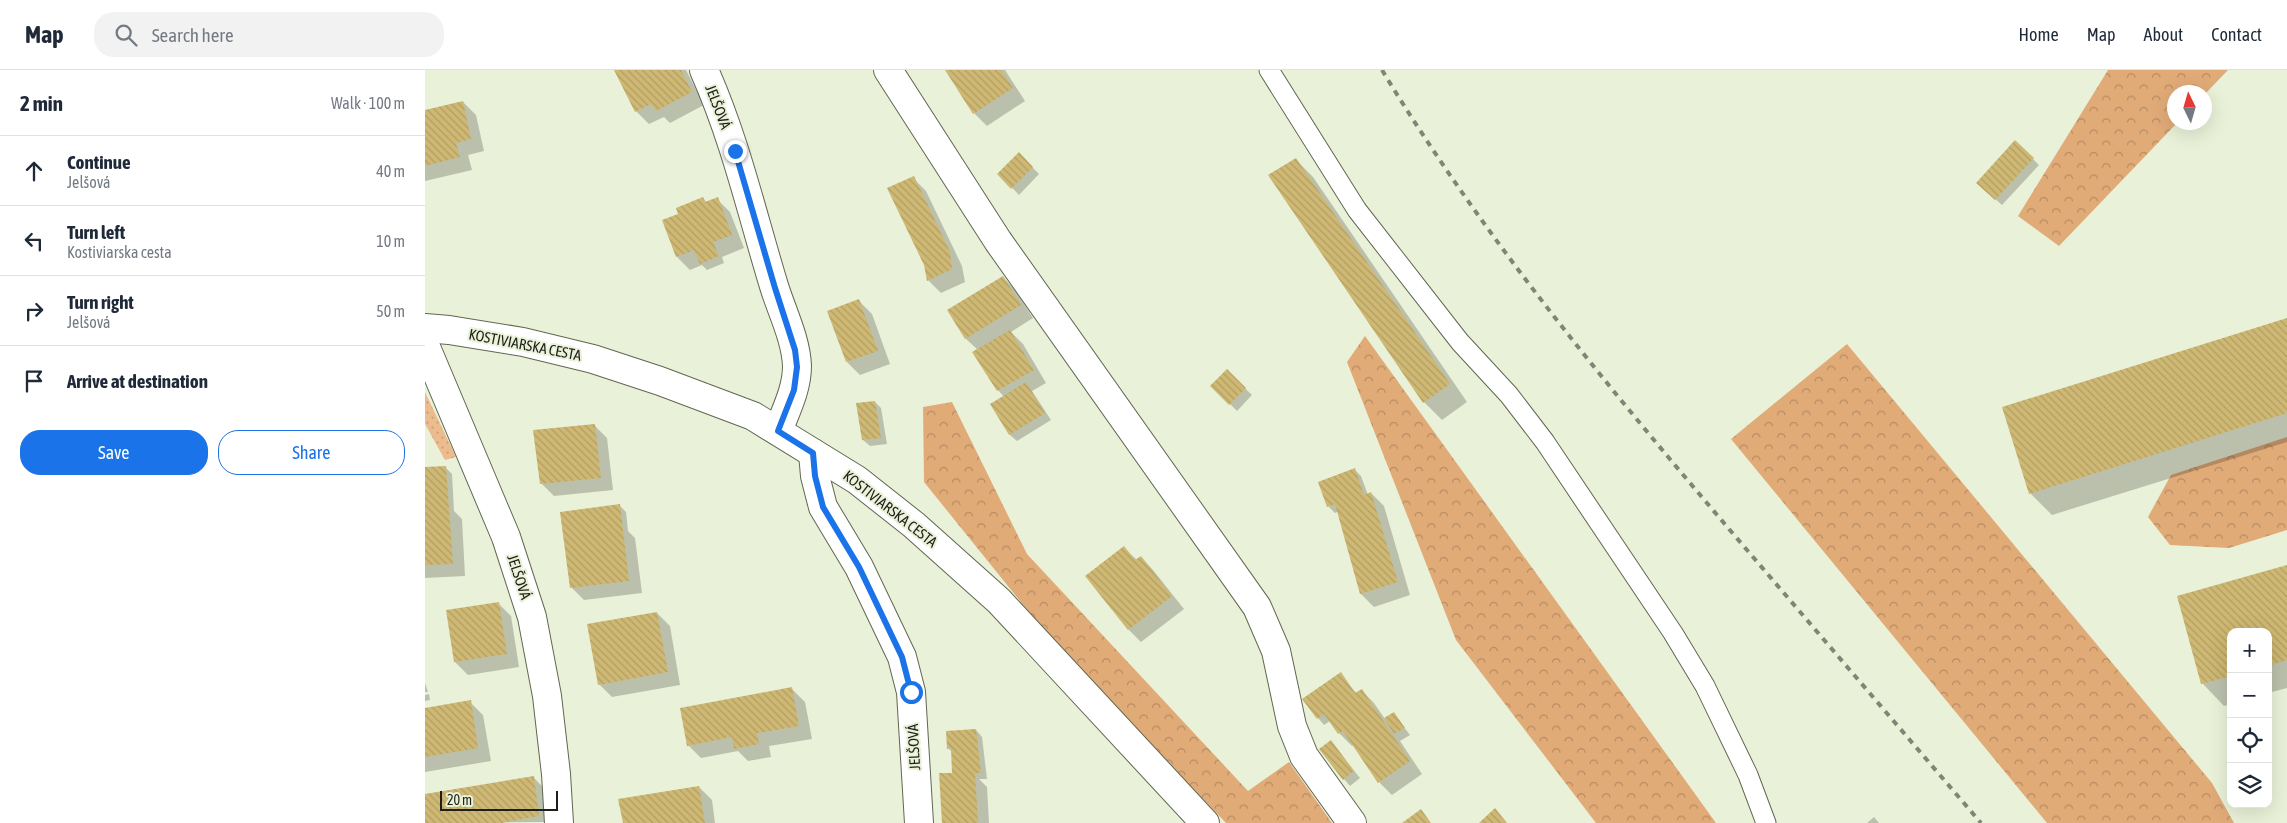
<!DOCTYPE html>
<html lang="en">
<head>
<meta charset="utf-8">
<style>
	:root { --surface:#fff; --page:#f2f2f3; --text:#1f2937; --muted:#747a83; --line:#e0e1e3; --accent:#1a73e8 }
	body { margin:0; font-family:"Asap Condensed",sans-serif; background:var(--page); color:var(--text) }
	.controls { position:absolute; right:15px; bottom:15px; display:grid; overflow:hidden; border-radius:10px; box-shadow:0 5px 20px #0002 }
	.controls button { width:45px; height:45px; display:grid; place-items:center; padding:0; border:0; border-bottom:1px solid var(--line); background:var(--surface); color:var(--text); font:25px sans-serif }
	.compass { position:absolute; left:1742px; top:15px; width:45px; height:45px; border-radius:50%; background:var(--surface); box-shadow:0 5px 20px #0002; rotate:355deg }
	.scale { position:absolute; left:15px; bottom:12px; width:118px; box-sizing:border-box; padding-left:5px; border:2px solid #1e2018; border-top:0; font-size:14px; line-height:18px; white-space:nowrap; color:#1e2018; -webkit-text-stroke:4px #e9f1d8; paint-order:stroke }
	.stop { position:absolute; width:15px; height:15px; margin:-11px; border:4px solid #1a73e8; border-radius:50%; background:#fff }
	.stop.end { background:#1a73e8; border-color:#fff; box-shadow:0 1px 5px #0008 }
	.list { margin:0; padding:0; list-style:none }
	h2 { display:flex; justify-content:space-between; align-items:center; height:65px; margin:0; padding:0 20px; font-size:21px }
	h2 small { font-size:16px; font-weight:400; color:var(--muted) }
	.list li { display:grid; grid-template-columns:32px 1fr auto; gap:15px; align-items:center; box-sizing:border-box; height:70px; padding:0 20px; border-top:1px solid var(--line) }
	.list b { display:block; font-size:19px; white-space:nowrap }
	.list p { margin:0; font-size:16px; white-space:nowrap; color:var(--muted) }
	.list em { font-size:16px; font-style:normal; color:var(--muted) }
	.actions { display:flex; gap:10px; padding:15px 20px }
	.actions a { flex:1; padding:11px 0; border:1px solid var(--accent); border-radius:20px; text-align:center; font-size:18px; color:var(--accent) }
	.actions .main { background:var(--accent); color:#fff }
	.icon { flex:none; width:28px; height:28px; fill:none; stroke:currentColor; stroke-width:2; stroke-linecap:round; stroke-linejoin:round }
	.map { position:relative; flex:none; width:1862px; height:753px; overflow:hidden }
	header { display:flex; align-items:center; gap:30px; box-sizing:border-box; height:70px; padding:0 25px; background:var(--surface); border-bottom:1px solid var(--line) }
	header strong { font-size:24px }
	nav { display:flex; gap:28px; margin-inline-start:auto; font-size:18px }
	.search { width:350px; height:45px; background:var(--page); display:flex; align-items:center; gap:12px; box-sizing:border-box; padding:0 18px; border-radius:20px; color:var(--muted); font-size:19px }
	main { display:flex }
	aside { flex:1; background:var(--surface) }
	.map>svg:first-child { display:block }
	.grass { fill:url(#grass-dots) }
	.forest { fill:url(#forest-crowns) }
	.shadow { fill:#0003 }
	.building { fill:url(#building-back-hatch) }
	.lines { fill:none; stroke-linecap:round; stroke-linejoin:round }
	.lane-casing { stroke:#616752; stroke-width:21 }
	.street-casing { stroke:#616752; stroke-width:30 }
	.secondary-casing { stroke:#616752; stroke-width:30 }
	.lane { stroke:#fff; stroke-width:19 }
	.street { stroke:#fff; stroke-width:28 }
	.secondary { stroke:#fff; stroke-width:28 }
	.rail { stroke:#818575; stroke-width:4; stroke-dasharray:6 6; stroke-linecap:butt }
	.route { stroke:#1a73e8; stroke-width:6 }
	.labels { text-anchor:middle; stroke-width:4; stroke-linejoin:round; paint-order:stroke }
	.street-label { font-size:15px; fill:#1e2018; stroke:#e9f1d8 }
</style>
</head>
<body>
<header>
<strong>Map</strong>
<div class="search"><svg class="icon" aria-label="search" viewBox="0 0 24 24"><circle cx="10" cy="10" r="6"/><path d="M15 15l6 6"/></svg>Search here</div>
<nav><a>Home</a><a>Map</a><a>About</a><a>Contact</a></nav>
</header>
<main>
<aside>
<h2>2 min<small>Walk · 100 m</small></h2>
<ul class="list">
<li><svg class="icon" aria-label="ahead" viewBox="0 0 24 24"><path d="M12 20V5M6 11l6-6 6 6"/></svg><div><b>Continue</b><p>Jelšová</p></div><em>40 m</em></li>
<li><svg class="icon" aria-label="left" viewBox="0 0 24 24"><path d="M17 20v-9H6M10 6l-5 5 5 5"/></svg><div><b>Turn left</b><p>Kostiviarska cesta</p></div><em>10 m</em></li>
<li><svg class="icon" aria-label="right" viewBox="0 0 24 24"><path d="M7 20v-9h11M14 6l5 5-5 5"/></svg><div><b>Turn right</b><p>Jelšová</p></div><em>50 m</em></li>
<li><svg class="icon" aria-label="arrive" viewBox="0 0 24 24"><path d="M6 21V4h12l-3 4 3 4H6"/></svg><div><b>Arrive at destination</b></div></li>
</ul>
<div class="actions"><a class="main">Save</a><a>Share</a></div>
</aside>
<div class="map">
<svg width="1862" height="753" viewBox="0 0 1862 753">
	<defs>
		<pattern id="grass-dots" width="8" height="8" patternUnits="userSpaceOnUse" patternTransform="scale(1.25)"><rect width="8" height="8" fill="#ecbb8e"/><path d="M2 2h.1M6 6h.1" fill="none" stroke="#caa07a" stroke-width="1.8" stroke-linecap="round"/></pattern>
		<pattern id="forest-crowns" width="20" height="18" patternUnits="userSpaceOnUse" patternTransform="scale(1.25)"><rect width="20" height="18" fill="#e1ab78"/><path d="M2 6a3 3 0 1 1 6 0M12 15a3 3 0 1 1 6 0" fill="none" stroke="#b68b61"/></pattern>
		<pattern id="building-back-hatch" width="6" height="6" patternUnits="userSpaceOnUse" patternTransform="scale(1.25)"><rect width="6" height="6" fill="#ceb873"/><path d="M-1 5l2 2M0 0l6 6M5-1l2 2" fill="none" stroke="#b09e63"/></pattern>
	</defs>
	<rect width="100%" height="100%" fill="#e9f1d8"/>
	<path class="grass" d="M 0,322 L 31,387 L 20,390 L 0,354 Z"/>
	<path class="forest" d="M 1683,0 L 1803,0 L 1780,24 L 1780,22 L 1750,22 L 1750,52 L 1752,53 L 1634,176 L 1593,146 Z
		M 940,266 L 1291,753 L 1171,753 L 1031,570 L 922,292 Z
		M 1422,274 L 1787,713 L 1809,753 L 1622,753 L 1306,369 Z
		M 527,332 L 602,484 L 823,721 L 864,692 L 907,753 L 801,753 L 628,572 L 499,412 L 498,337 Z
		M 1862,367 L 1862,460 L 1804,478 L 1745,475 L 1723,447 L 1746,405 Z"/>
	<path class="shadow" d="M 190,0 L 261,0 L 279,35 L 245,53 L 239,47 L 224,54 L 211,41 Z
		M 521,0 L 580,0 L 600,31 L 562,56 L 549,43 Z
		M 38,32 L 51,45 L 59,81 L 43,85 L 47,100 L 0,111 L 0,41 Z
		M 1590,71 L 1614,95 L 1577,135 L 1559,119 Z
		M 594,84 L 614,104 L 594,125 L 574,104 Z
		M 870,89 L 888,107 L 1042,332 L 1017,350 L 999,332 Z
		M 488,108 L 501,121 L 537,196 L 540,212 L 516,223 L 503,210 Z
		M 278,128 L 282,133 L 292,129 L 305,142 L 319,178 L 297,187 L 299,193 L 282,200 L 277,195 L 265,200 L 252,187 L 238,151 L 255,145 Z
		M 578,207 L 590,220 L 608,248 L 586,262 L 598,274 L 621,313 L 607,321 L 626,350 L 592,371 L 585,365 L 567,335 L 579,327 L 573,320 L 553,280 L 541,269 L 524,240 Z
		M 434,231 L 447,244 L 465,294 L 435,305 L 422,292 Z
		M 1862,249 L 1862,372 L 1627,445 L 1605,423 Z
		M 802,301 L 827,325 L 812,341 L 787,316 Z
		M 450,332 L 456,338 L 462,374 L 445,376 L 438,370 L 433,334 Z
		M 169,355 L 182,368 L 188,420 L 129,426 L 116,413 Z
		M 20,397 L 27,404 L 29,441 L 37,449 L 40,506 L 0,508 L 0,398 Z
		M 930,400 L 936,406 L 943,425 L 946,423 L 959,436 L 985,525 L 949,537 L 936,524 L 914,441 L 910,443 L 903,436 Z
		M 194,435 L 201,442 L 203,461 L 210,468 L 217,523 L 159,530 L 146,517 Z
		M 699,478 L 712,490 L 716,487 L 728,500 L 759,539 L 716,572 L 704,560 L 662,506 Z
		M 1862,497 L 1862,618 L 1843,623 L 1843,562 L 1806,562 L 1806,634 L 1799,636 L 1778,614 L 1753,527 Z
		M 73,533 L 86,546 L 94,597 L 43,605 L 30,592 Z
		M 232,543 L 245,556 L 255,615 L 187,627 L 174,614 Z
		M 915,604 L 932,624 L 936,620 L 949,633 L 960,649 L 969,644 L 985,665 L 975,671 L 997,704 L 967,725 L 954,712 L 929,675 L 927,676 L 914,663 L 905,651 L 899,655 L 893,648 Z
		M 0,613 L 3,622 L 0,622 Z
		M 367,619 L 380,632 L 387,669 L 344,676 L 346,687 L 323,691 L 313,681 L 276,688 L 263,675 Z
		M 4,624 L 5,630 L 0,631 L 0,625 Z
		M 45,632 L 58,645 L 66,691 L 0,702 L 0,639 Z
		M 551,660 L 557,667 L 562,709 L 554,709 L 562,717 L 564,753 L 518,753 L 530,704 L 527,682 L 523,678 Z
		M 906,672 L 935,708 L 925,716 L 919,709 Z
		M 108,707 L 121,720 L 125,748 L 120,749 L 120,752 L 0,753 L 0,726 Z
		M 274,717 L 287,730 L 290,753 L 199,753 Z
		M 1449,747 L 1454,753 L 1442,753 Z"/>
	<path class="building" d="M 189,0 L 256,0 L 267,22 L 231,41 L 226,34 L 210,42 Z
		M 520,0 L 576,0 L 588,18 L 548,44 Z
		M 38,31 L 46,69 L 31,73 L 35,87 L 0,96 L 0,40 Z
		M 1590,70 L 1609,88 L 1570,130 L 1551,113 Z
		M 594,82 L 608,97 L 586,119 L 572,104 Z
		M 871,88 L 1025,314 L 998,333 L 843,105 Z
		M 489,106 L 525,182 L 527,199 L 502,211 L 499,195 L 462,118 Z
		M 278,127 L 280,132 L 293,127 L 307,165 L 288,172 L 294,186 L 275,194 L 269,180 L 251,187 L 237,150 L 253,144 L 251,138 Z
		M 578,206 L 596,235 L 540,269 L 522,240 Z
		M 434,229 L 453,281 L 421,292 L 402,241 Z
		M 1862,248 L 1862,343 L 1604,424 L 1577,337 Z
		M 585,260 L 609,300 L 572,321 L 547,282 Z
		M 802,299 L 821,318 L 804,335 L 785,316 Z
		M 601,312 L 620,343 L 584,365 L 565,334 Z
		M 450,331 L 456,368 L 437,370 L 431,333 Z
		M 170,354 L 176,408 L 115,414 L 108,360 Z
		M 21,396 L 28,494 L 0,495 L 0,397 Z
		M 930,398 L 939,425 L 946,422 L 973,512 L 935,524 L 910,434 L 902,437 L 893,412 Z
		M 195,434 L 204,511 L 145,518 L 135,442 Z
		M 699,476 L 710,490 L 716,486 L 747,526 L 703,560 L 660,506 Z
		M 1862,495 L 1862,590 L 1843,596 L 1843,562 L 1806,562 L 1806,606 L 1776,614 L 1752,526 Z
		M 74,532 L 82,584 L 29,592 L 21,540 Z
		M 232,542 L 243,602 L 173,615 L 162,554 Z
		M 916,602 L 930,623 L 937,619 L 985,691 L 953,713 L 918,661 L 913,664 L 899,644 L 892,649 L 877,629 Z
		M 367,617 L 374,656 L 332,663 L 334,674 L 309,679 L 307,667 L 262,676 L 255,638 Z
		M 46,630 L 53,678 L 0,687 L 0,638 Z
		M 969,642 L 980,658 L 969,664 L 959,648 Z
		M 551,659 L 556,703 L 550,703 L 553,753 L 517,753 L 514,703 L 527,703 L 526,678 L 522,679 L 521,661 Z
		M 906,670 L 929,701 L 918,710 L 894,679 Z
		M 109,706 L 114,746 L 77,753 L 0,753 L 0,724 Z
		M 274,716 L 280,753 L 198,753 L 193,729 Z
		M 1070,738 L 1082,753 L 1054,753 Z
		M 996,739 L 1006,753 L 977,753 Z"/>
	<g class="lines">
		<defs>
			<path id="lane" d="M 844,0 L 932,140 L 1035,272 L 1084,325 L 1120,372 L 1248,563 L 1280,616 L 1323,705 L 1341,753"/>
			<path id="street" d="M 279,0 C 310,69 327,144 349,216 C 357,242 371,269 372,296 C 372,319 361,340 353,361
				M 463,0 L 573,171 L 832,537 L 851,581 L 867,656 L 879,686 L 927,753
				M 0,275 L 81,467 L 107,547 L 122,626 L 131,704 L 134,753
				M 388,383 L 390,406 L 398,437 L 434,497 L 477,587 L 486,622 L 494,753"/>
			<path id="secondary" d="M 0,258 L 24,260 L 98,272 L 168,289 L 235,311 L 328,346 L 432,410 L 489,455 L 574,531 L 780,753"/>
		</defs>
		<use href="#lane" class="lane-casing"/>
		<use href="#street" class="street-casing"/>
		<use href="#secondary" class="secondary-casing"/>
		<use href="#lane" class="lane"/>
		<use href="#street" class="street"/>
		<use href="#secondary" class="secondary"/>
		<path class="rail" d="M 957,0 C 1057,165 1179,312 1304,459 C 1388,557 1472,655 1556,753"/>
	</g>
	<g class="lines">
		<path class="route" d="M 310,81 L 350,218 L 370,280 L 372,297 L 369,320 L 353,361 L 388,383 L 390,406 L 398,437 L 434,497 L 477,587 L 486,622"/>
	</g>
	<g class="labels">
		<g class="street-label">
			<text transform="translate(293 37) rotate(69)" y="5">JELŠOVÁ</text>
			<text transform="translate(100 275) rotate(11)" y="5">KOSTIVIARSKA CESTA</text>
			<text transform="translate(465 439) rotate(38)" y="5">KOSTIVIARSKA CESTA</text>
			<text transform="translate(94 507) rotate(72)" y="5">JELŠOVÁ</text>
			<text transform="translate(489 677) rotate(-93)" y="5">JELŠOVÁ</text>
		</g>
	</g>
</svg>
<div class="controls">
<button>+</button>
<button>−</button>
<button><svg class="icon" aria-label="locate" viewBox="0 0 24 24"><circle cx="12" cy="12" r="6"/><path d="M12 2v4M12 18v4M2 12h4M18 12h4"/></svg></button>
<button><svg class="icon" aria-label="layers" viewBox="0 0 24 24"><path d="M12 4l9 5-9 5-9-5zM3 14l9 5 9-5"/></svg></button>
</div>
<svg class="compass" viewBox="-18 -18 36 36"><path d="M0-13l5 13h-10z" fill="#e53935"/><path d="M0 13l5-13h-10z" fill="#747a83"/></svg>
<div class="scale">20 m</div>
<div class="stop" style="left:486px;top:622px"></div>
<div class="stop end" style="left:310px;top:81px"></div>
</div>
</main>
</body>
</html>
